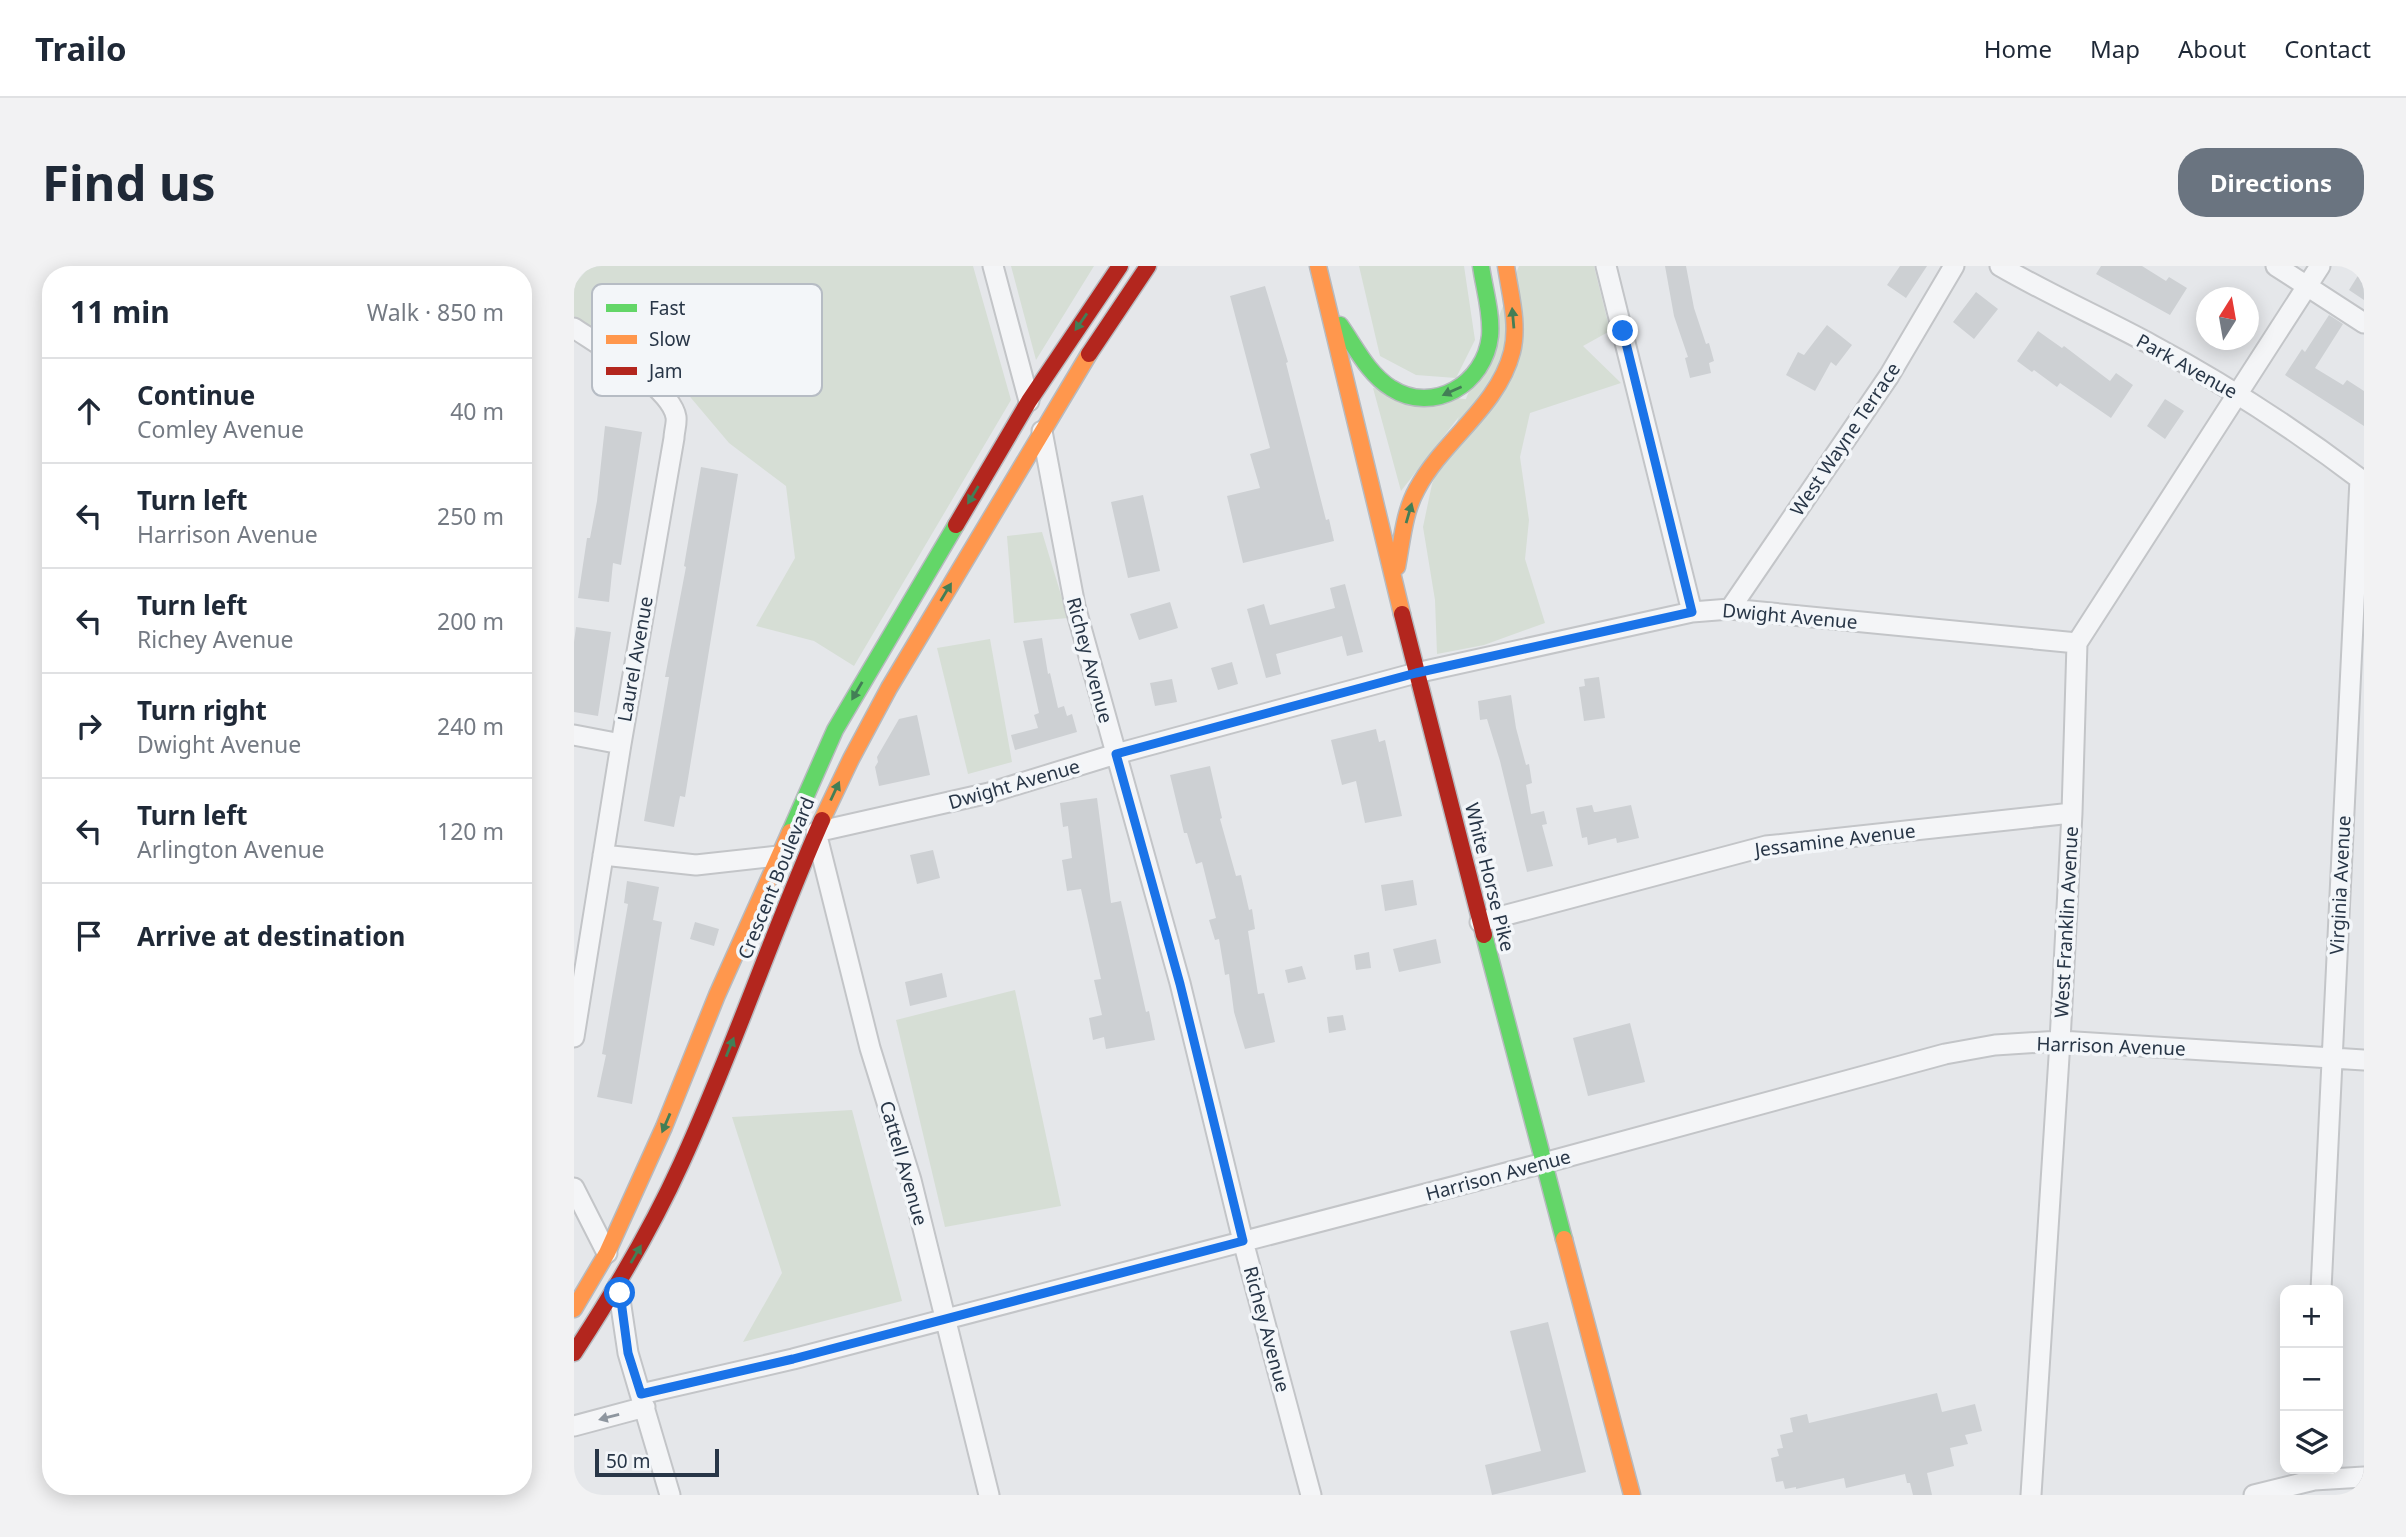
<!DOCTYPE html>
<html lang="en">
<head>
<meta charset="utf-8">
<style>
	:root { --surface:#fff; --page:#f2f2f3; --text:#1f2937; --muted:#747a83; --line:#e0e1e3; --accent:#6a7480 }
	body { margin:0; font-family:"Noto Sans",sans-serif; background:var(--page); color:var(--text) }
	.controls { position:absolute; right:21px; bottom:21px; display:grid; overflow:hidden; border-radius:14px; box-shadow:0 4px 18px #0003 }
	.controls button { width:63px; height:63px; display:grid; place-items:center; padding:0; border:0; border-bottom:2px solid var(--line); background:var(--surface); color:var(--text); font:35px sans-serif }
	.compass { position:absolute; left:1622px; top:21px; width:63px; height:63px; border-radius:50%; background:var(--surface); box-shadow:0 4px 18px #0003; rotate:11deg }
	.scale { position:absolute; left:21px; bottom:18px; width:124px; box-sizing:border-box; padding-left:7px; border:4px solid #283647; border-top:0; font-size:19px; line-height:24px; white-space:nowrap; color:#283647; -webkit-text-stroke:5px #f3f6f9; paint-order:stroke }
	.stop { position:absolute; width:21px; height:21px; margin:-16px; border:5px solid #1a73e8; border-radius:50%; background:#fff }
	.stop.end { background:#1a73e8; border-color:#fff; box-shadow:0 2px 7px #0008 }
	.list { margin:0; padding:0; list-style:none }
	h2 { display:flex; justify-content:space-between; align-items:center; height:91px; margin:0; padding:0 28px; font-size:30px }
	h2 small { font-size:23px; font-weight:400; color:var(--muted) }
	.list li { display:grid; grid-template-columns:46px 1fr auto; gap:21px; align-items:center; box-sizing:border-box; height:105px; padding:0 28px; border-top:2px solid var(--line) }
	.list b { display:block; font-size:26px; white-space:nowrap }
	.list p { margin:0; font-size:23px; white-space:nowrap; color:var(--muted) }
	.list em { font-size:23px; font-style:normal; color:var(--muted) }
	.icon { flex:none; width:38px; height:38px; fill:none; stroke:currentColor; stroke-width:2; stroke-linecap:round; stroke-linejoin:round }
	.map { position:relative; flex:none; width:1790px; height:1229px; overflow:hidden; border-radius:28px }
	header { display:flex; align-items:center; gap:42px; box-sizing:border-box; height:98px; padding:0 35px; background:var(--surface); border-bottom:2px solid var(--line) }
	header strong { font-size:33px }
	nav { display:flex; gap:38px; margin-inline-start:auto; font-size:24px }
	.intro { display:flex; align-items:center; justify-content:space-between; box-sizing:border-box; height:168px; padding:0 42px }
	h1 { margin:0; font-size:49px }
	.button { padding:18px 32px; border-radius:28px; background:var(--accent); color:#fff; font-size:24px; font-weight:700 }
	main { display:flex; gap:42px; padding:0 42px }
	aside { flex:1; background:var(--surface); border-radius:28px; box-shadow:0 4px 18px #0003 }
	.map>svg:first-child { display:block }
	.green { fill:#d6ded5 }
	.building { fill:#cdd0d3 }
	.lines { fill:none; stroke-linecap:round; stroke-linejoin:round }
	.street-casing { stroke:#c3c5c8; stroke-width:23 }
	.fast-casing { stroke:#b7babf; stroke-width:19 }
	.slow-casing { stroke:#b7babf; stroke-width:19 }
	.jam-casing { stroke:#b7babf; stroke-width:19 }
	.street { stroke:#f4f5f7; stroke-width:19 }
	.fast { stroke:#63d668; stroke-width:16 }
	.slow { stroke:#ff974d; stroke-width:16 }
	.jam { stroke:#b3261e; stroke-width:16 }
	.oneway { fill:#437e56 }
	.oneway2 { fill:#8e969f }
	.route { stroke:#1a73e8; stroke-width:9 }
	.labels { text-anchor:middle; stroke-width:7; stroke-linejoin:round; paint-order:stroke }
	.street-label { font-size:19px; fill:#283647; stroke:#f3f6f9 }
	.key { fill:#f3f6f9; stroke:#b6bcc4; stroke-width:2 }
	.key-label { font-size:19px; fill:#283647 }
</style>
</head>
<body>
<header>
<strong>Trailo</strong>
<nav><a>Home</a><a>Map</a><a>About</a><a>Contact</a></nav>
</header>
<div class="intro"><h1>Find us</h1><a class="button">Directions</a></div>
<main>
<aside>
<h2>11 min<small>Walk · 850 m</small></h2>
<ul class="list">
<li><svg class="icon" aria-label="ahead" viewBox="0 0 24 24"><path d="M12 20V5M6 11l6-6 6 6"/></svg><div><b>Continue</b><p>Comley Avenue</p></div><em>40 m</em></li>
<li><svg class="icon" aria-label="left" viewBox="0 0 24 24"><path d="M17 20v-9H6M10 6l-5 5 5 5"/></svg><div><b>Turn left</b><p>Harrison Avenue</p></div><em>250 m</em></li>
<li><svg class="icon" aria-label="left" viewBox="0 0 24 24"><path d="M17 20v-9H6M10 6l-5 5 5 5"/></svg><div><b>Turn left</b><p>Richey Avenue</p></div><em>200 m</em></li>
<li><svg class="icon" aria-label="right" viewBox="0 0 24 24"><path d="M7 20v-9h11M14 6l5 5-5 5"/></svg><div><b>Turn right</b><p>Dwight Avenue</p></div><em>240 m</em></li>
<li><svg class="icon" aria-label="left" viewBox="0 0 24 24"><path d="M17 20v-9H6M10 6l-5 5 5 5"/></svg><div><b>Turn left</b><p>Arlington Avenue</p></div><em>120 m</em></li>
<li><svg class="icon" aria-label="arrive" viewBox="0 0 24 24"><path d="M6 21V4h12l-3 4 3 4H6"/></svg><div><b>Arrive at destination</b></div></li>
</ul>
</aside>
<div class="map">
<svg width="1790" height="1229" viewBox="0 0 1790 1229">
	<rect width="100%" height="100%" fill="#e5e7ea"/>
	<path class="green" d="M 16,0 L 399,0 L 437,134 L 280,400 L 240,375 L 182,360 L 221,292 L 212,220 L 155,177 L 112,126 L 0,50 L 0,19 Z
		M 437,0 L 520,0 L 462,94 Z
		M 785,0 L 890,0 L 901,74 L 882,112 L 842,109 L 806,90 Z
		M 945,0 L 1020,0 L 1036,65 L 1009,80 L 1047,117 L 956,147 L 946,191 L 955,254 L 951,293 L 971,357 L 910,379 L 863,388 L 861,334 L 849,261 L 858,218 Z
		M 799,122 L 898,134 L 827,225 Z
		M 468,266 L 494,352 L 440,357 L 433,270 Z
		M 416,373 L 438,496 L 394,508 L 363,382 Z
		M 441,724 L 487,940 L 371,961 L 322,754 Z
		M 278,844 L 328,1035 L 169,1076 L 208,1007 L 158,851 Z"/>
	<path class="building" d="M 1091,0 L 1112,0 L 1120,42 L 1132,78 L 1135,77 L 1140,95 L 1135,97 L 1137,107 L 1116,112 L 1111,92 L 1114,91 L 1100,50 Z
		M 1326,0 L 1353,0 L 1332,32 L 1313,19 Z
		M 1527,0 L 1568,0 L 1592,15 L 1595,11 L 1613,22 L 1596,49 L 1522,8 Z
		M 1790,0 L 1790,34 L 1775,24 Z
		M 691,20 L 714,96 L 712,97 L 752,254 L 755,253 L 760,275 L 669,297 L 653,230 L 686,222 L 676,188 L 696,182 L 656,30 Z
		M 1402,26 L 1424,43 L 1400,73 L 1379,56 Z
		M 1755,49 L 1769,58 L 1741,102 L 1769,119 L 1773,114 L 1790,125 L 1790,160 L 1711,109 L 1728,83 L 1731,86 Z
		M 1253,59 L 1278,79 L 1262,100 L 1257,96 L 1241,125 L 1212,109 L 1224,86 L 1230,89 Z
		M 1464,65 L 1488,82 L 1490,80 L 1536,115 L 1542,107 L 1559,119 L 1537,152 L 1486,117 L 1483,121 L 1460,104 L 1458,106 L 1443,95 Z
		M 1591,133 L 1610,145 L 1591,173 L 1573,160 Z
		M 31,160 L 68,166 L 47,299 L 39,297 L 35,336 L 4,332 L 13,272 L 16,272 L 23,235 Z
		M 127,201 L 164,208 L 111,531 L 106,530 L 100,561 L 70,555 L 95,411 L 91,411 L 112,301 L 110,300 Z
		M 569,229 L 586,305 L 554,312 L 537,236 Z
		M 771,318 L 789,386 L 773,390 L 768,370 L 702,388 L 707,408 L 692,412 L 673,343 L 690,338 L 696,359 L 761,342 L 756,322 Z
		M 596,336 L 604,362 L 565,374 L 556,348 Z
		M 2,361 L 37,366 L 24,450 L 0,446 L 0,376 Z
		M 468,372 L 474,408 L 476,407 L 484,442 L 490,440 L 493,450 L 498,448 L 503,466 L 441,484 L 437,469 L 464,462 L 460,449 L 465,447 L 449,375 Z
		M 658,396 L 664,418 L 644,424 L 637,402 Z
		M 1025,411 L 1031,452 L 1010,455 L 1005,421 L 1011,420 L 1010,413 Z
		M 598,413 L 603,436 L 581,440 L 576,417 Z
		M 937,429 L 942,462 L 952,499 L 955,498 L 958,517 L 952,519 L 957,548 L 970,545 L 973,558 L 968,559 L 979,600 L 953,606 L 926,495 L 913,453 L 906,454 L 904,435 Z
		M 343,449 L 356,509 L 305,520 L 301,501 L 304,496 L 303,491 L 325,453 Z
		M 802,463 L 805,476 L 811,474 L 828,550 L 791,557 L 782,515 L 768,519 L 757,474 Z
		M 636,500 L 648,552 L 646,553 L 662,610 L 667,609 L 675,644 L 678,643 L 681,663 L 674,665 L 684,728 L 690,727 L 701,776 L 671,783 L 660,746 L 655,708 L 651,709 L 645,673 L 641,674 L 635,654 L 642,652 L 628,596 L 622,598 L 613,567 L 610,567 L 596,509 Z
		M 523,532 L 537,637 L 547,635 L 572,746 L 575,745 L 581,774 L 532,783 L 530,771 L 519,774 L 515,752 L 528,749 L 520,714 L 527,713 L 507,623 L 493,625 L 488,594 L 498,592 L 494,560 L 489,561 L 486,537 Z
		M 1018,539 L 1020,546 L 1022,546 L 1057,539 L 1065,572 L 1043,577 L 1042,572 L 1014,579 L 1013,571 L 1008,572 L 1002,542 Z
		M 359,584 L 366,612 L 343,618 L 336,589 Z
		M 839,614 L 843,639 L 811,645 L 807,619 Z
		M 53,615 L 85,621 L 79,654 L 88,656 L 58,838 L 23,831 L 32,789 L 28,788 L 54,638 L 50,637 Z
		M 121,656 L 145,663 L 140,680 L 116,673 Z
		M 862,673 L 867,697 L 825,706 L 819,683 Z
		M 795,686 L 797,702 L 782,704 L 780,689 Z
		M 728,700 L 732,713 L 714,717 L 711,704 Z
		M 368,707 L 373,731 L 336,740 L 331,716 Z
		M 769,749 L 772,764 L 755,767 L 753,751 Z
		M 1056,757 L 1071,816 L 1014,830 L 999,772 Z
		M 974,1056 L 1012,1206 L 918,1229 L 911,1199 L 967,1185 L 936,1065 Z
		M 1363,1127 L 1368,1146 L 1401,1138 L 1408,1165 L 1391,1169 L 1394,1178 L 1376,1182 L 1380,1200 L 1353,1207 L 1358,1229 L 1339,1229 L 1336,1217 L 1333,1217 L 1331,1208 L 1272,1222 L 1270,1212 L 1222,1223 L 1222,1221 L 1211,1223 L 1209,1215 L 1202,1216 L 1197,1192 L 1205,1190 L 1203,1183 L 1209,1182 L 1206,1169 L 1219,1166 L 1216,1152 L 1233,1148 L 1235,1157 Z"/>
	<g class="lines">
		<defs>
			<path id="street" d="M 419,0 L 455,135
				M 1032,0 L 1118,346
				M 1426,0 C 1476,29 1528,52 1578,79 C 1653,119 1723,165 1790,216
				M 1702,0 L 1790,57
				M 0,62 C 25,79 97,121 102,151 C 103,157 100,166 100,172 L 47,478 L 0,771
				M 468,165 L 501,340 L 606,717 L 669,975 L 737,1229
				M 1156,343 L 1315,110 L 1380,0
				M 0,469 L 47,478
				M 29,589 L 122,599 L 204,590
				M 906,656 L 1192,580 L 1498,547
				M 0,922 L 33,987
				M 44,1020 L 54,1087 L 96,1229
				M 1747,1024 L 1786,213
				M 67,1128 L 219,1093 L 970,897 L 1371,788 L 1421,779 L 1486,775 L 1790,794
				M 0,1160 L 71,1141
				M 415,1229 L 337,914 L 296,782 L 242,566 L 415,527 L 542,488 L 842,407 L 1118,346 L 1156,343 L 1503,377
				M 1457,1229 L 1486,775 L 1498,547 L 1503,377 L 1746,0
				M 1680,1229 L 1740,1214 L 1790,1211"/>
			<path id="fast" d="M 766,59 C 781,80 794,108 817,122 C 859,149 911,118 916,70 C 918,47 910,22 907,0
				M 216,566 L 261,464 L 382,259
				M 910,669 L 990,973"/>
			<path id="slow" d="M 744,0 L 828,348
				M 823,301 C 828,275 830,246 843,223 C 869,174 924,141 938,86 C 945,58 936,28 932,0
				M 248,554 L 277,493 L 315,422 L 515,88
				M 990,973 L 1058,1229
				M 0,1043 L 33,987 L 90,861 L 143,729 L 216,566"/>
			<path id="jam" d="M 515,88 L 574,0
				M 382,259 L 455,135 L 546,0
				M 828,348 L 910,669
				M 0,1087 C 40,1026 77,964 107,898 C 159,785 198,667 248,554"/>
		</defs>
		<use href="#street" class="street-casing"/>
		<use href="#fast" class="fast-casing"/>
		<use href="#slow" class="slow-casing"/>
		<use href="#jam" class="jam-casing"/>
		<use href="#street" class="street"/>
		<use href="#fast" class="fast"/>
		<use href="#slow" class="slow"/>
		<use href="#jam" class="jam"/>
	</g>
	<defs><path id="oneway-solid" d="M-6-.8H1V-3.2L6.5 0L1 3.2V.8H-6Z" transform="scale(1.75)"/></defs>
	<g class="oneway">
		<use href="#oneway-solid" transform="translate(939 52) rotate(-95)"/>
		<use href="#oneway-solid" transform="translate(507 56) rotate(125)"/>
		<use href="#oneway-solid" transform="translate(878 125) rotate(156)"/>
		<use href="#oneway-solid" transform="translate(399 229) rotate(121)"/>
		<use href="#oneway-solid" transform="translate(835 247) rotate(-74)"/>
		<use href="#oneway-solid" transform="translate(372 326) rotate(-59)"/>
		<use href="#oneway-solid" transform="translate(283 425) rotate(120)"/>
		<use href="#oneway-solid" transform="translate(261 525) rotate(-65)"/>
		<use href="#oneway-solid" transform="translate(156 781) rotate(-68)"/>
		<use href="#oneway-solid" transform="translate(92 857) rotate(113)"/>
		<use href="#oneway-solid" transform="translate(62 988) rotate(-60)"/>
	</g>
	<use class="oneway2" href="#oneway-solid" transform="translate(35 1151) rotate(165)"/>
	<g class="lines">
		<path class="route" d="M 46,1027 L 54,1087 L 67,1128 L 219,1093 L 669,975 L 606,718 L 542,488 L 842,407 L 1118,346 L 1049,65"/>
	</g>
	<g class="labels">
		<g class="street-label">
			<text transform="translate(1613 100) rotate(29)" y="7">Park Avenue</text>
			<text transform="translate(1271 173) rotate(-56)" y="7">West Wayne Terrace</text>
			<text transform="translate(1216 350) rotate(5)" y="7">Dwight Avenue</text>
			<text transform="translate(61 393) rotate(-80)" y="7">Laurel Avenue</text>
			<text transform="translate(516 394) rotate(75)" y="7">Richey Avenue</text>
			<text transform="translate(440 518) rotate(-16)" y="7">Dwight Avenue</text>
			<text transform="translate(1261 574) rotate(-7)" y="7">Jessamine Avenue</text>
			<text transform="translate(916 611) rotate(76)" y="7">White Horse Pike</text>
			<text transform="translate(202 612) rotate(-68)" y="7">Crescent Boulevard</text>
			<text transform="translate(1766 619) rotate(-87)" y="7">Virginia Avenue</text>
			<text transform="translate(1492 656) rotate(-87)" y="7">West Franklin Avenue</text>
			<text transform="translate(1537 780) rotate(2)" y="7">Harrison Avenue</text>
			<text transform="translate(330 897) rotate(74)" y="7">Cattell Avenue</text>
			<text transform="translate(924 909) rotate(-15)" y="7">Harrison Avenue</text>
			<text transform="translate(693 1063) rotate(75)" y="7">Richey Avenue</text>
		</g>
	</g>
	<rect x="18" y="18" width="230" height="112" rx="10" class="key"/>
	<rect x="32" y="38" width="31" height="8" fill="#63d668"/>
	<rect x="32" y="69" width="31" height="9" fill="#ff974d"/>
	<rect x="32" y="101" width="31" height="8" fill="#b3261e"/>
	<g class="key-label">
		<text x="75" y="49">Fast</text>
		<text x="75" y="80">Slow</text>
		<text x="75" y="112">Jam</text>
	</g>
</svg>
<div class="controls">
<button>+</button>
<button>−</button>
<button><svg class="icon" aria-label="layers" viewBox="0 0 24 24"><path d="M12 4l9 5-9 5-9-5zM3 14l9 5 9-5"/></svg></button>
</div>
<svg class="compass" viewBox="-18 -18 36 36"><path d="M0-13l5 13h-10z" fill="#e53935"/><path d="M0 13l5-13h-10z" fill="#747a83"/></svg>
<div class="scale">50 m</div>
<div class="stop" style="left:46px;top:1027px"></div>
<div class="stop end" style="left:1049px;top:65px"></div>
</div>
</main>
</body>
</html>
